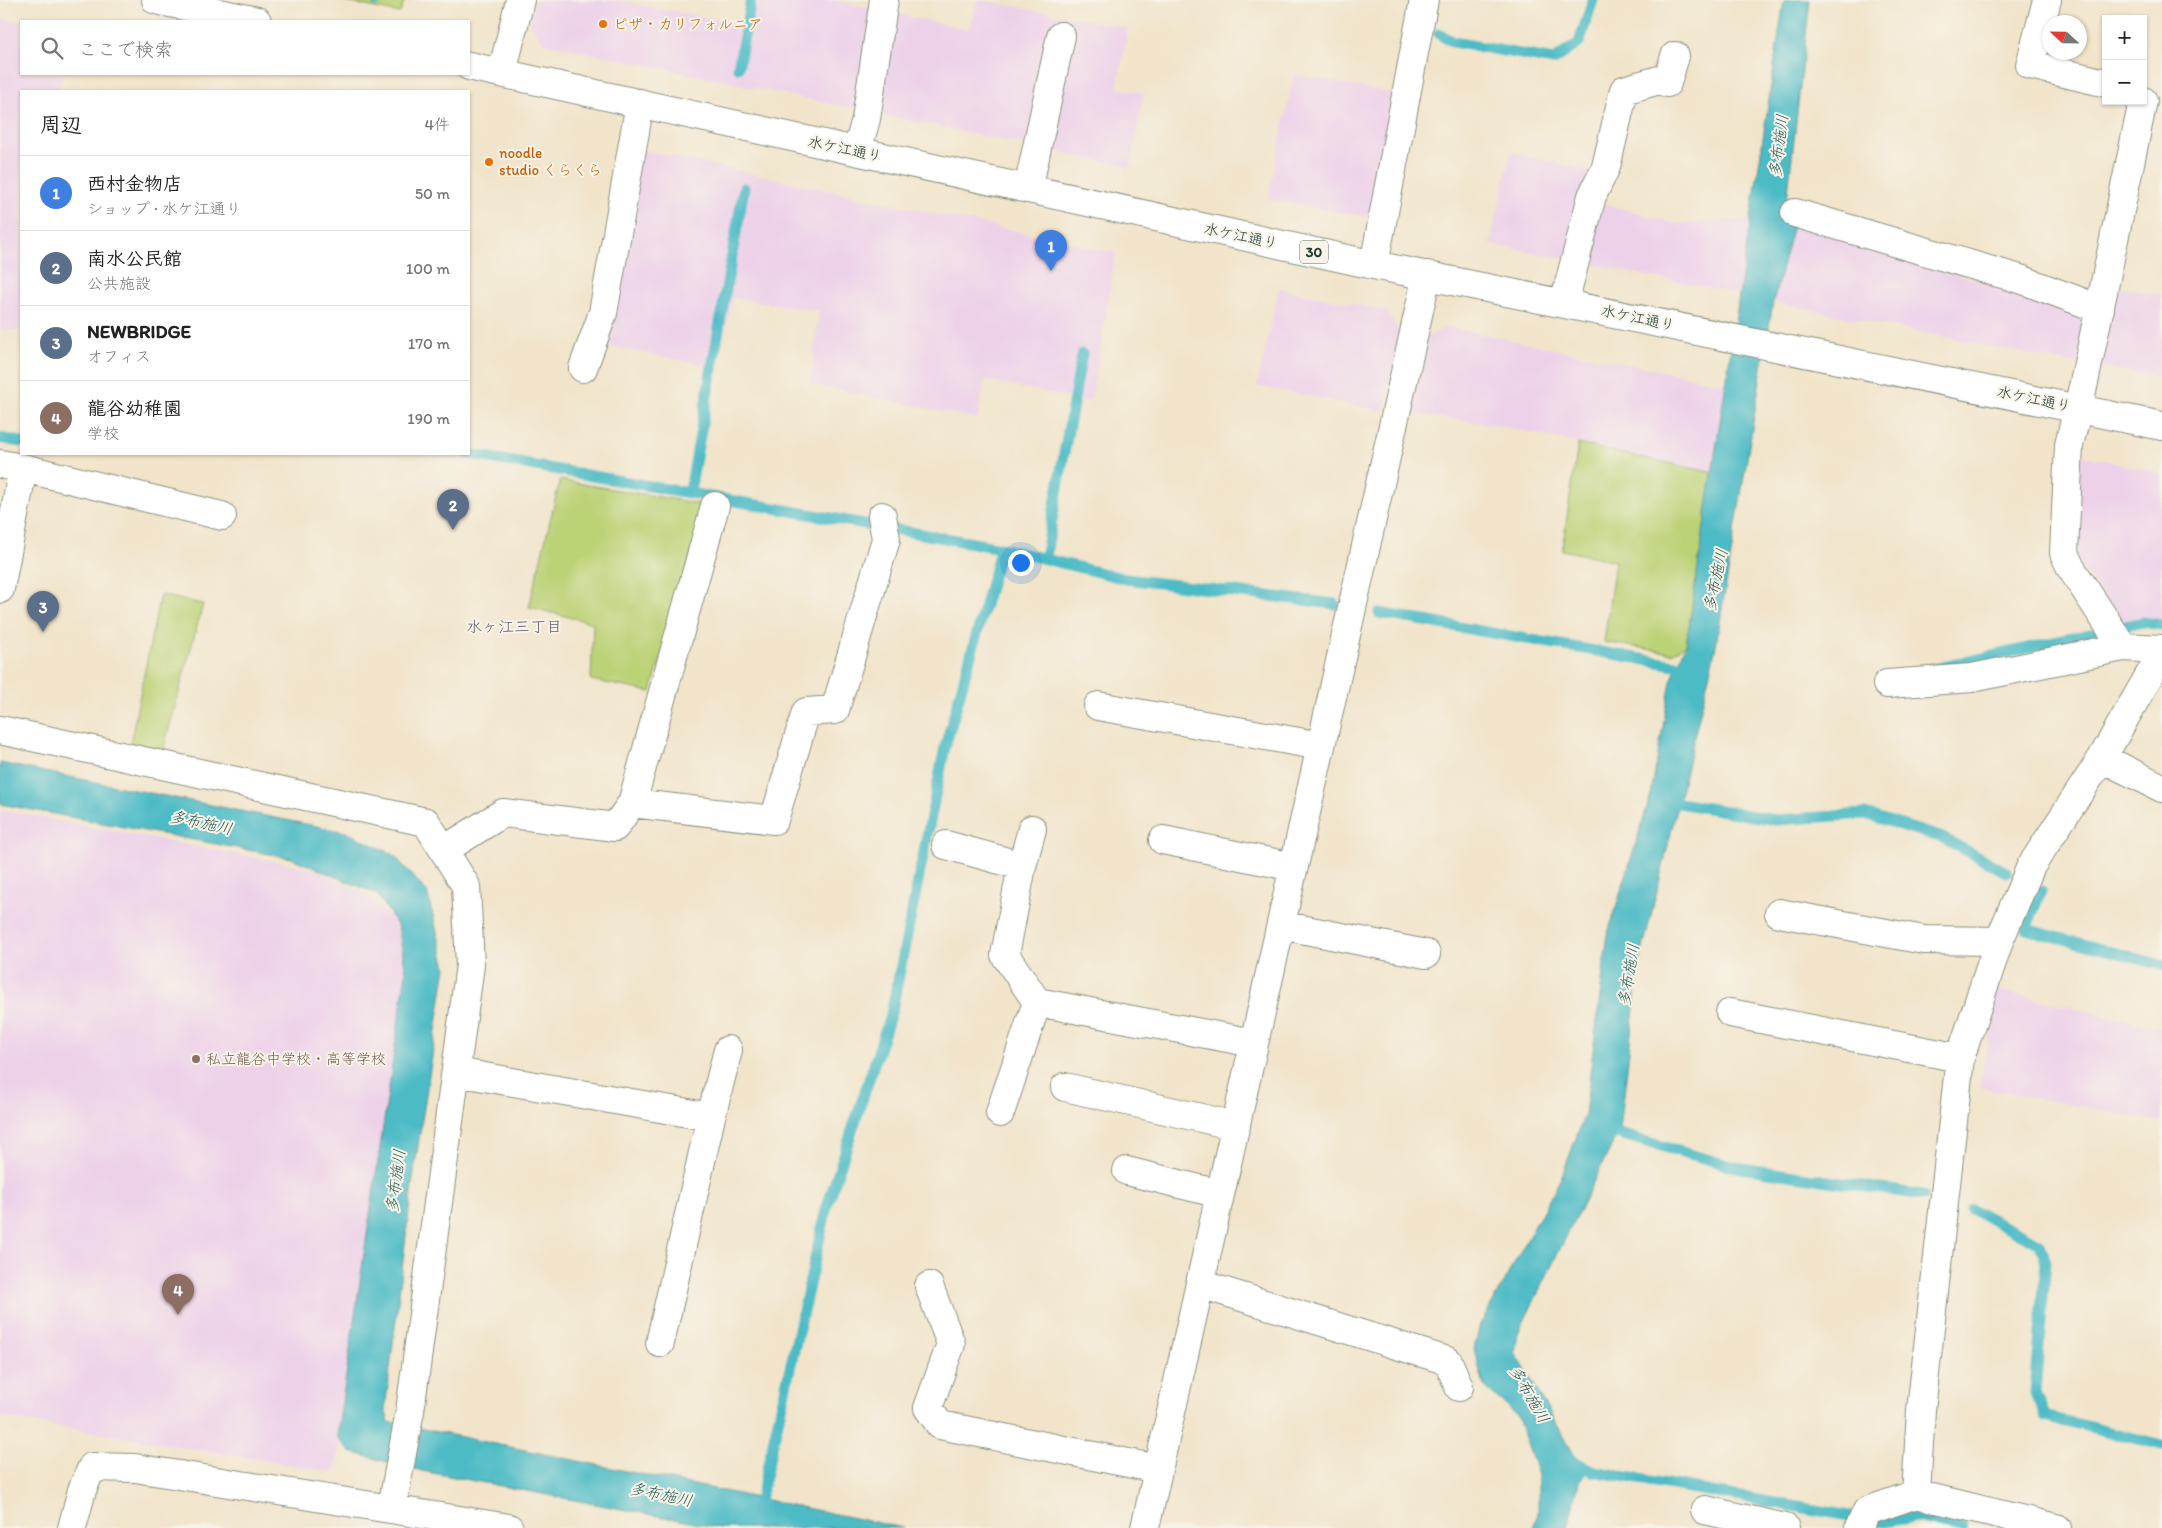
<!DOCTYPE html>
<html lang="ja">
<head>
<meta charset="utf-8">
<style>
	:root { --surface:#fff; --page:#f6f6f6; --text:#222; --muted:#767676; --line:#e0e0e0; --accent:#ea580c }
	body { margin:0; font-family:Itim,"Klee One",sans-serif; background:var(--page); color:var(--text) }
	.controls { position:absolute; right:15px; top:15px; display:grid; overflow:hidden; border-radius:0px; box-shadow:0 1px 4px #0004 }
	.controls button { width:45px; height:45px; display:grid; place-items:center; padding:0; border:0; border-bottom:1px solid var(--line); background:var(--surface); color:var(--text); font:25px sans-serif }
	.compass { position:absolute; left:2042px; top:15px; width:45px; height:45px; border-radius:50%; background:var(--surface); box-shadow:0 1px 4px #0004; rotate:292deg }
	.you { position:absolute; left:1020px; top:562px; width:18px; height:18px; margin:-12px; border:4px solid #fff; border-radius:50%; background:#1a73e8; box-shadow:0 0 0 8px #1a73e833 }
	.badge { display:grid; place-items:center; width:32px; height:32px; border-radius:50%; background:var(--accent); color:#fff; font-size:16px; font-weight:700 }
	.pin { position:absolute; translate:-50% -41px; filter:drop-shadow(0 1px 2px #0008) }
	.pin::after { content:''; position:absolute; top:26px; width:18px; height:15px; background:inherit; clip-path:polygon(0 0,100% 0,50% 100%) }
	.list { margin:0; padding:0; list-style:none }
	h2 { display:flex; justify-content:space-between; align-items:center; height:65px; margin:0; padding:0 20px; font-size:21px }
	h2 small { font-size:16px; font-weight:400; color:var(--muted) }
	.list li { display:grid; grid-template-columns:32px 1fr auto; gap:15px; align-items:center; box-sizing:border-box; height:75px; padding:0 20px; border-top:1px solid var(--line) }
	.list b { display:block; font-size:19px; white-space:nowrap }
	.list p { margin:0; font-size:16px; white-space:nowrap; color:var(--muted) }
	.list em { font-size:16px; font-style:normal; color:var(--muted) }
	.icon { flex:none; width:28px; height:28px; fill:none; stroke:currentColor; stroke-width:2; stroke-linecap:round; stroke-linejoin:round }
	.map { position:relative; flex:none; width:2162px; height:1528px; overflow:hidden }
	.search { position:absolute; background:var(--surface); box-shadow:0 1px 4px #0004; left:20px; top:20px; width:450px; height:55px; display:flex; align-items:center; gap:12px; box-sizing:border-box; padding:0 18px; border-radius:0px; color:var(--muted); font-size:19px }
	.panel { position:absolute; background:var(--surface); box-shadow:0 1px 4px #0004; left:20px; top:90px; width:450px; height:365px; border-radius:0px }
	.map>svg:first-child { display:block }
	.built { fill:#edd1e9 }
	.green { fill:#bcd276; stroke:#6e8855 }
	.water { fill:#4dbbc6; stroke:#367c7d }
	.lines { fill:none; stroke-linecap:round; stroke-linejoin:round }
	.stream { stroke:#4dbbc6; stroke-width:11 }
	.minor-casing { stroke:#88907f; stroke-width:30 }
	.major-casing { stroke:#88907f; stroke-width:30 }
	.minor { stroke:#fff; stroke-width:28 }
	.major { stroke:#fff; stroke-width:28 }
	.food-dot { fill:#e8710a; stroke:#f7f3e8; stroke-width:2 }
	.education-dot { fill:#8d6e63; stroke:#f7f3e8; stroke-width:2 }
	.labels { text-anchor:middle; stroke-width:4; stroke-linejoin:round; paint-order:stroke }
	.shield { fill:#f7f3e8; stroke:#60746a; stroke-width:1 }
	.shield-label { font-size:14px; font-weight:bold; fill:#1f3d34 }
	.food-label { font-size:15px; fill:#c56008; stroke:#f7f3e8; text-anchor:start }
	.street-label { font-size:15px; fill:#1f3d34; stroke:#f7f3e8 }
	.education-label { font-size:15px; fill:#785e54; stroke:#f7f3e8; text-anchor:start }
	.water-label { font-size:16px; font-style:italic; fill:#2a5c58; stroke:#f7f3e8 }
	.neighbourhood-label { font-size:16px; fill:#65616a; stroke:#f7f3e8 }
</style>
</head>
<body>
<div class="map">
<svg width="2162" height="1528" viewBox="0 0 2162 1528">
	<rect width="100%" height="100%" fill="#f7f3e8"/>
	<filter id="ink" filterUnits="userSpaceOnUse"><feTurbulence type="fractalNoise" baseFrequency=".02" numOctaves="2"/><feDisplacementMap in="SourceGraphic" scale="10" xChannelSelector="R" yChannelSelector="G"/><feConvolveMatrix kernelMatrix="1 2 1 2 8 2 1 2 1" color-interpolation-filters="sRGB"/></filter>
	<filter id="wash" filterUnits="userSpaceOnUse"><feTurbulence type="fractalNoise" baseFrequency=".0096" numOctaves="4" result="noise"/><feDisplacementMap in="SourceGraphic" scale="20" xChannelSelector="R" yChannelSelector="G"/><feGaussianBlur stdDeviation="1.12" result="paint"/><feColorMatrix in="noise" values="0 0 0 0 0 0 0 0 0 0 0 0 0 0 0 0 0 1.4 0 .05"/><feComposite in="paint" operator="in"/></filter>
	<g filter="url(#wash)">
		<rect width="100%" height="100%" fill="#f1e4ca"/>
		<path class="built" d="M 535,0 L 615,0 L 746,25 L 752,0 L 835,0 L 969,30 L 977,0 L 980,0 L 1128,28 L 1117,88 L 1144,93 L 1130,167 L 543,43 L 530,23 Z
			M 0,18 L 21,22 L 21,74 L 62,74 L 59,91 L 21,91 L 21,331 L 0,329 Z
			M 1294,74 L 1398,94 L 1379,204 L 1365,217 L 1268,199 Z
			M 639,149 L 1116,253 L 1091,402 L 984,380 L 978,419 L 810,384 L 819,311 L 733,298 L 716,367 L 600,345 Z
			M 1511,152 L 1589,171 L 1603,203 L 1676,224 L 1752,219 L 1739,294 L 1490,244 Z
			M 1793,225 L 2089,314 L 2080,365 L 1773,302 Z
			M 2111,285 L 2162,295 L 2162,378 L 2098,366 Z
			M 1279,288 L 1387,311 L 1401,335 L 1383,411 L 1257,386 Z
			M 1446,327 L 1726,384 L 1714,473 L 1496,425 L 1407,413 L 1427,338 Z
			M 2077,454 L 2162,474 L 2162,629 L 2125,625 L 2077,560 Z
			M 0,810 L 311,868 L 360,890 L 397,923 L 406,967 L 335,1472 L 0,1417 Z
			M 1998,990 L 2162,1029 L 2162,1122 L 1979,1087 Z"/>
		<path class="green" d="M 337,0 L 405,0 L 400,13 Z
			M 1578,444 L 1714,473 L 1686,645 L 1672,653 L 1604,642 L 1615,561 L 1562,550 Z
			M 560,480 L 706,505 L 651,692 L 591,680 L 593,623 L 529,607 Z
			M 160,595 L 203,604 L 163,751 L 130,744 Z"/>
		<path class="water" d="M 1784,0 L 1810,0 L 1785,218 L 1793,225 L 1773,302 L 1715,651 L 1639,965 L 1620,1129 L 1518,1333 L 1515,1352 L 1586,1475 L 1579,1482 L 1568,1528 L 1533,1528 L 1538,1513 L 1538,1475 L 1517,1415 L 1484,1386 L 1474,1349 L 1480,1325 L 1561,1178 L 1585,1114 L 1608,933 L 1651,794 L 1671,681 L 1686,645 Z
			M 0,763 L 346,832 L 393,854 L 427,892 L 446,967 L 413,1178 L 385,1410 L 389,1422 L 903,1528 L 721,1528 L 422,1471 L 350,1452 L 337,1436 L 406,972 L 398,926 L 377,894 L 291,858 L 0,804 Z"/>
		<g class="lines">
			<path class="stream" d="M 376,1 L 377,0
				M 1439,34 L 1453,42 L 1554,60 L 1579,43 L 1593,0
				M 738,68 L 751,0
				M 0,438 L 21,442
				M 468,454 L 1001,548 L 1126,579 L 1335,604
				M 690,491 L 744,188
				M 1045,559 L 1082,354
				M 1379,613 L 1692,668
				M 1934,669 L 2143,622 L 2162,625
				M 1668,801 L 1776,820 L 1865,814 L 1943,838 L 2006,872
				M 2041,891 L 2026,929 L 2162,965
				M 1609,1131 L 1734,1167 L 1923,1195
				M 1971,1209 L 2040,1244 L 2046,1262 L 2035,1393 L 2045,1416 L 2162,1445
				M 1568,1458 L 1593,1471 L 1884,1522 L 1913,1517 L 1962,1528
				M 757,1513 L 827,1206 L 892,1010 L 945,747 L 1001,548"/>
		</g>
	</g>
	<g filter="url(#ink)">
		<g class="lines">
			<defs>
				<path id="minor" d="M 2047,0 L 2030,65 L 2106,83
					M 502,73 L 520,0
					M 2143,101 L 2085,378 L 2069,445 L 2064,553 L 2071,568 L 2123,647 L 2162,649
					M 857,151 L 866,119 L 884,0
					M 1028,189 L 1061,36
					M 1795,213 L 2023,280 L 2100,309
					M 1374,265 L 1424,0
					M 1564,303 L 1592,196 L 1606,167 L 1624,90 L 1659,80 L 1667,83 L 1675,56
					M 583,368 L 603,313 L 640,103
					M 0,464 L 23,468 L 0,589
					M 23,468 L 222,516
					M 1887,684 L 1972,678 L 2123,647
					M 1098,706 L 1321,746
					M 0,730 L 426,822 L 466,886 L 470,965 L 410,1411 L 392,1507
					M 2102,758 L 2162,788
					M 632,803 L 715,506
					M 1032,829 L 1022,866 L 1005,955 L 1037,1002 L 1254,1043
					M 1163,840 L 1294,867
					M 946,845 L 1022,866
					M 444,850 L 503,813 L 615,827 L 632,803 L 774,820 L 806,712 L 835,710 L 886,539 L 882,516
					M 1779,913 L 1924,940 L 1999,941
					M 1281,925 L 1426,954
					M 1730,1013 L 1960,1058
					M 456,1072 L 711,1117 L 660,1343
					M 1065,1087 L 1236,1126
					M 1000,1113 L 1037,1002
					M 711,1117 L 728,1050
					M 1127,1171 L 1220,1194
					M 1200,1284 L 1448,1361 L 1459,1387
					M 929,1286 L 951,1344 L 928,1408 L 940,1425 L 1158,1469
					M 1916,1494 L 1921,1410 L 1960,1058 L 1999,941 L 2031,866 L 2102,758 L 2162,653
					M 1705,1510 L 1785,1528
					M 72,1528 L 82,1490 L 92,1467 L 135,1468 L 509,1528
					M 1145,1528 L 1427,275
					M 1859,1528 L 1867,1511 L 1916,1494 L 2057,1528"/>
				<path id="major" d="M 156,0 L 257,21
					M 469,66 L 1374,265 L 2162,426"/>
			</defs>
			<use href="#minor" class="minor-casing"/>
			<use href="#major" class="major-casing"/>
			<use href="#minor" class="minor"/>
			<use href="#major" class="major"/>
		</g>
	</g>
	<g class="food-dot">
		<circle cx="603" cy="24" r="5"/>
		<circle cx="489" cy="162" r="5"/>
	</g>
	<circle class="education-dot" cx="196" cy="1059" r="5"/>
	<g class="labels">
		<rect class="shield" x="1300" y="240.5" width="28" height="23" rx="4"/>
		<g class="shield-label">
			<text x="1314" y="257">30</text>
		</g>
		<g class="food-label">
			<text x="613" y="29">ピザ・カリフォルニア</text>
			<text x="499" y="158">noodle<tspan x="499" dy="17">studio くらくら</tspan></text>
		</g>
		<g class="street-label">
			<text transform="translate(845 149) rotate(12)" y="5">水ケ江通り</text>
			<text transform="translate(1241 236) rotate(12)" y="5">水ケ江通り</text>
			<text transform="translate(1638 318) rotate(12)" y="5">水ケ江通り</text>
			<text transform="translate(2034 399) rotate(12)" y="5">水ケ江通り</text>
		</g>
		<g class="education-label">
			<text x="206" y="1064">私立龍谷中学校・高等学校</text>
		</g>
		<g class="water-label">
			<text transform="translate(1778 146) rotate(-83)" y="6">多布施川</text>
			<text transform="translate(1715 580) rotate(-78)" y="6">多布施川</text>
			<text transform="translate(201 822) rotate(12)" y="6">多布施川</text>
			<text transform="translate(1628 975) rotate(-81)" y="6">多布施川</text>
			<text transform="translate(395 1181) rotate(-83)" y="6">多布施川</text>
			<text transform="translate(1530 1394) rotate(60)" y="6">多布施川</text>
			<text transform="translate(661 1494) rotate(12)" y="6">多布施川</text>
		</g>
		<g class="neighbourhood-label">
			<text x="514" y="632">水ヶ江三丁目</text>
		</g>
	</g>
</svg>
<div class="controls">
<button>+</button>
<button>−</button>
</div>
<svg class="compass" viewBox="-18 -18 36 36"><path d="M0-13l5 13h-10z" fill="#e53935"/><path d="M0 13l5-13h-10z" fill="#767676"/></svg>
<div class="you"></div>
<div class="pin badge" style="left:1051px;top:271px;background:#3f7fe0">1</div>
<div class="pin badge" style="left:453px;top:530px;background:#5c6f8a">2</div>
<div class="pin badge" style="left:43px;top:632px;background:#5c6f8a">3</div>
<div class="pin badge" style="left:178px;top:1315px;background:#8d6e63">4</div>
<div class="search"><svg class="icon" aria-label="search" viewBox="0 0 24 24"><circle cx="10" cy="10" r="6"/><path d="M15 15l6 6"/></svg>ここで検索</div>
<section class="panel">
<h2>周辺<small>4件</small></h2>
<ul class="list">
<li><span class="badge" style="background:#3f7fe0">1</span><div><b>西村金物店</b><p>ショップ · 水ケ江通り</p></div><em>50 m</em></li>
<li><span class="badge" style="background:#5c6f8a">2</span><div><b>南水公民館</b><p>公共施設</p></div><em>100 m</em></li>
<li><span class="badge" style="background:#5c6f8a">3</span><div><b>NEWBRIDGE</b><p>オフィス</p></div><em>170 m</em></li>
<li><span class="badge" style="background:#8d6e63">4</span><div><b>龍谷幼稚園</b><p>学校</p></div><em>190 m</em></li>
</ul>
</section>
</div>
</body>
</html>
